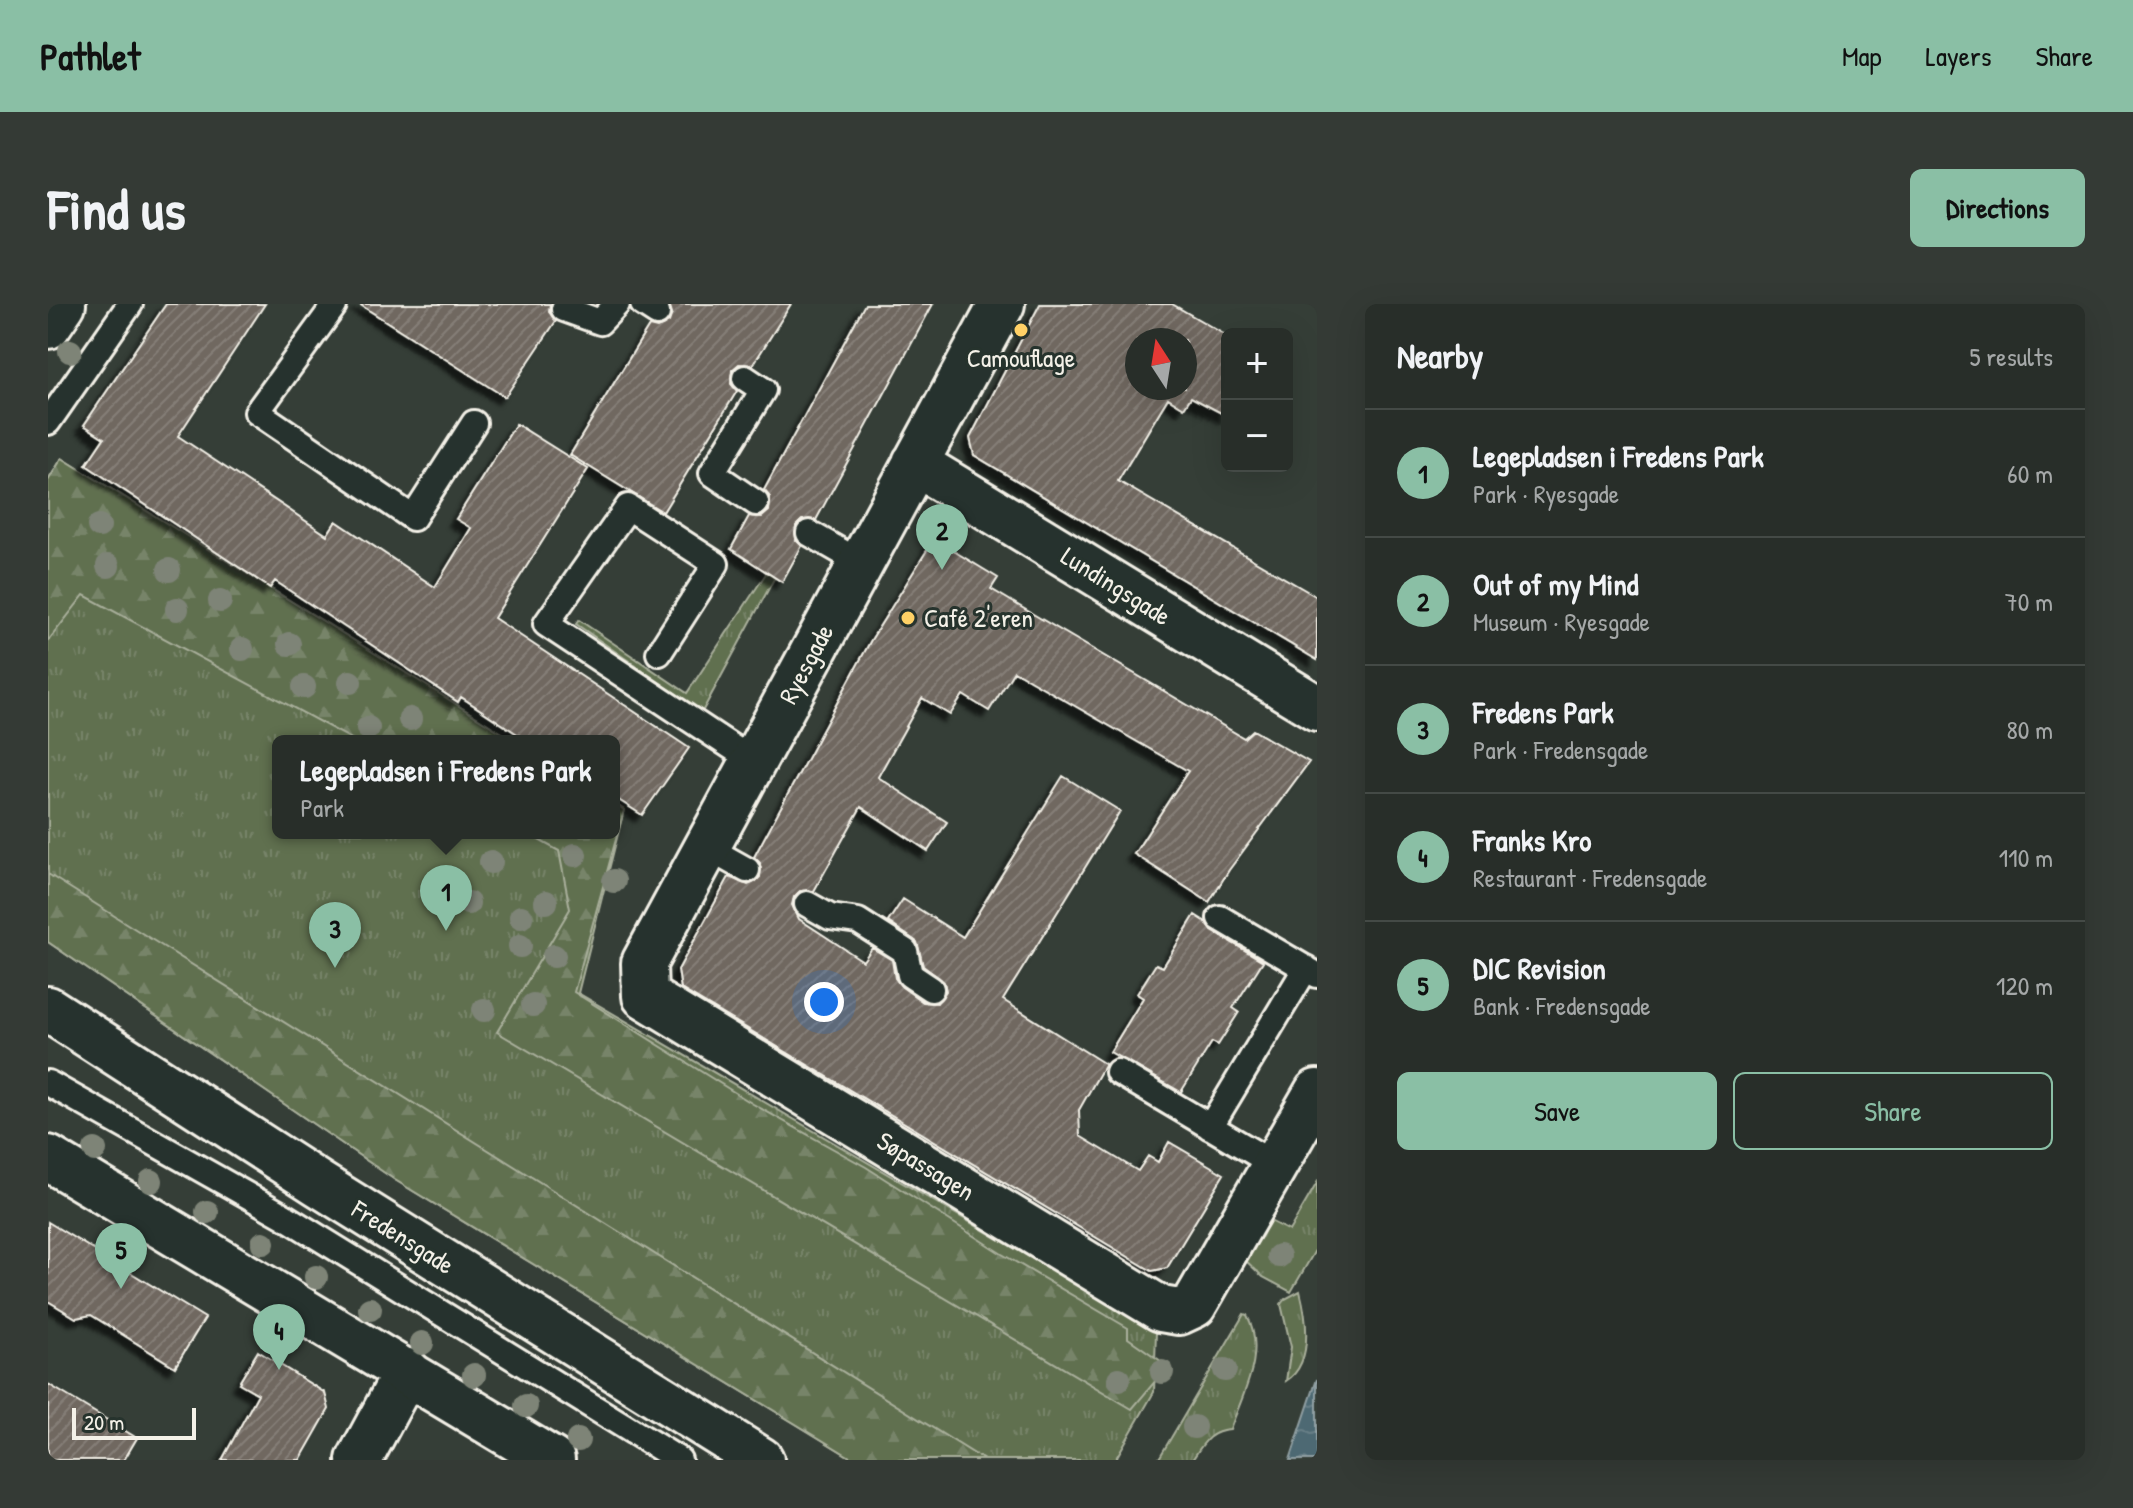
<!DOCTYPE html>
<html lang="en">
<head>
<meta charset="utf-8">
<style>
	:root { --surface:#282e29; --page:#343a35; --text:#f1f3f6; --muted:#a5a8a8; --line:#444a46; --accent:#8abfa5 }
	body { margin:0; font-family:"Patrick Hand",sans-serif; background:var(--page); color:var(--text) }
	.controls { position:absolute; right:24px; top:24px; display:grid; overflow:hidden; border-radius:12px; box-shadow:0 8px 32px #0002 }
	.controls button { width:72px; height:72px; display:grid; place-items:center; padding:0; border:0; border-bottom:2px solid var(--line); background:var(--surface); color:var(--text); font:40px sans-serif }
	.compass { position:absolute; left:1077px; top:24px; width:72px; height:72px; border-radius:50%; background:var(--surface); box-shadow:0 8px 32px #0002; rotate:348deg }
	.scale { position:absolute; left:24px; bottom:20px; width:124px; box-sizing:border-box; padding-left:8px; border:4px solid #f4f1e8; border-top:0; font-size:22px; line-height:28px; white-space:nowrap; color:#f4f1e8; -webkit-text-stroke:6px #26332d; paint-order:stroke }
	.you { position:absolute; left:776px; top:698px; width:28px; height:28px; margin:-20px; border:6px solid #fff; border-radius:50%; background:#1a73e8; box-shadow:0 0 0 12px #1a73e833 }
	.badge { display:grid; place-items:center; width:52px; height:52px; border-radius:50%; background:var(--accent); color:#111; font-size:26px; font-weight:700 }
	.pin { position:absolute; translate:-50% -66px; filter:drop-shadow(0 2px 4px #0008) }
	.pin::after { content:''; position:absolute; top:42px; width:28px; height:24px; background:inherit; clip-path:polygon(0 0,100% 0,50% 100%) }
	.popup { position:absolute; left:224px; top:431px; width:348px; height:104px; box-sizing:border-box; display:grid; place-content:center; border-radius:12px; background:var(--surface); filter:drop-shadow(0 2px 6px #0005); font-size:26px; white-space:nowrap; color:var(--muted) }
	.popup b { font-size:30px; color:var(--text) }
	.popup::after { content:''; position:absolute; left:50%; top:100%; margin-left:-16px; border:16px solid transparent; border-top-color:var(--surface) }
	.list { margin:0; padding:0; list-style:none }
	h2 { display:flex; justify-content:space-between; align-items:center; height:104px; margin:0; padding:0 32px; font-size:34px }
	h2 small { font-size:26px; font-weight:400; color:var(--muted) }
	.list li { display:grid; grid-template-columns:52px 1fr auto; gap:24px; align-items:center; box-sizing:border-box; height:128px; padding:0 32px; border-top:2px solid var(--line) }
	.list b { display:block; font-size:30px; white-space:nowrap }
	.list p { margin:0; font-size:26px; white-space:nowrap; color:var(--muted) }
	.list em { font-size:26px; font-style:normal; color:var(--muted) }
	.actions { display:flex; gap:16px; padding:24px 32px }
	.actions a { flex:1; padding:18px 0; border:2px solid var(--accent); border-radius:12px; text-align:center; font-size:28px; color:var(--accent) }
	.actions .main { background:var(--accent); color:#111 }
	.map { position:relative; flex:none; width:1269px; height:1156px; overflow:hidden; border-radius:12px }
	header { display:flex; align-items:center; gap:48px; box-sizing:border-box; height:112px; padding:0 40px; background:var(--accent); color:#111 }
	header strong { font-size:38px }
	nav { display:flex; gap:44px; margin-inline-start:auto; font-size:28px }
	.intro { display:flex; align-items:center; justify-content:space-between; box-sizing:border-box; height:192px; padding:0 48px }
	h1 { margin:0; font-size:56px }
	.button { padding:20px 36px; border-radius:12px; background:var(--accent); color:#111; font-size:28px; font-weight:700 }
	main { display:flex; gap:48px; padding:0 48px }
	aside { flex:1; background:var(--surface); border-radius:12px; box-shadow:0 8px 32px #0002 }
	.map>svg:first-child { display:block }
	.grass { fill:url(#grass-tufts); stroke:#aab09c; stroke-width:2 }
	.forest { fill:url(#forest-firs); stroke:#aab09c; stroke-width:2 }
	.water { fill:url(#water-ripples); stroke:#909fa2; stroke-width:2 }
	.building { fill:url(#building-hatch); stroke:#f4f1e8; stroke-width:2; fill-rule:evenodd; filter:url(#shadow) }
	.lines { fill:none; stroke-linecap:round; stroke-linejoin:round }
	.service-casing { stroke:#f4f1e8; stroke-width:30 }
	.minor-casing { stroke:#f4f1e8; stroke-width:50 }
	.tertiary-casing { stroke:#f4f1e8; stroke-width:50 }
	.service { stroke:#26332d; stroke-width:24 }
	.minor { stroke:#26332d; stroke-width:44 }
	.tertiary { stroke:#26332d; stroke-width:44 }
	.tree { fill:#7e8477 }
	.poi-dot { fill:#ffd166; stroke:#26332d; stroke-width:3 }
	.labels { text-anchor:middle; stroke-width:6; stroke-linejoin:round; paint-order:stroke }
	.poi-label { font-size:26px; fill:#f4f1e8; stroke:#26332d }
	.street-label { font-size:26px; fill:#f4f1e8; stroke:#26332d }
</style>
</head>
<body>
<header>
<strong>Pathlet</strong>
<nav><a>Map</a><a>Layers</a><a>Share</a></nav>
</header>
<div class="intro"><h1>Find us</h1><a class="button">Directions</a></div>
<main>
<div class="map">
<svg width="1269" height="1156" viewBox="0 0 1269 1156">
	<defs>
		<pattern id="grass-tufts" width="24" height="20" patternUnits="userSpaceOnUse" patternTransform="scale(2)"><rect width="24" height="20" fill="#606f50"/><path d="M3 7l-1-3M5 7V3M7 7l1-3M15 17l-1-3M17 17v-4M19 17l1-3" fill="none" stroke="#778469"/></pattern>
		<pattern id="forest-firs" width="22" height="20" patternUnits="userSpaceOnUse" patternTransform="scale(2)"><rect width="22" height="20" fill="#606f50"/><path d="M5 1l3.5 6h-7zM16 11l3.5 6h-7z" fill="#778469"/></pattern>
		<pattern id="water-ripples" width="26" height="14" patternUnits="userSpaceOnUse" patternTransform="scale(2)"><rect width="26" height="14" fill="#4e6973"/><path d="M2 4q2-2 4 0t4 0M15 11q2-2 4 0t4 0" fill="none" stroke="#687f87"/></pattern>
		<pattern id="building-hatch" width="6" height="6" patternUnits="userSpaceOnUse" patternTransform="scale(2)"><rect width="6" height="6" fill="#706860"/><path d="M-1 1l2-2M0 6l6-6M5 7l2-2" fill="none" stroke="#857e77"/></pattern>
		<filter id="shadow"><feDropShadow dx="-7" dy="7" stdDeviation="2" flood-color="#0009"/></filter>
	</defs>
	<rect width="100%" height="100%" fill="#353e37"/>
	<filter id="ink" filterUnits="userSpaceOnUse"><feTurbulence type="fractalNoise" baseFrequency=".0125" numOctaves="2"/><feDisplacementMap in="SourceGraphic" scale="16" xChannelSelector="R" yChannelSelector="G"/><feConvolveMatrix kernelMatrix="1 2 1 2 8 2 1 2 1" color-interpolation-filters="sRGB"/></filter>
	<g filter="url(#ink)">
		<path class="grass" d="M 14,154 L 467,437 L 230,437 L 230,529 L 566,529 L 566,499 L 576,506 L 530,689 L 1108,1027 L 1106,1088 L 1067,1156 L 807,1156 L 347,876 L 0,638 L 0,177 Z
			M 719,268 L 727,273 L 654,408 L 528,320 L 531,316 L 639,389 Z
			M 1269,879 L 1269,943 L 1243,988 L 1215,973 L 1195,954 L 1218,915 L 1241,927 Z
			M 1252,987 C 1259,1015 1266,1059 1238,1077 L 1243,1043 L 1233,1000 L 1237,995 Z
			M 1196,1010 L 1199,1011 C 1219,1049 1195,1089 1182,1126 C 1161,1127 1155,1140 1144,1156 L 1110,1156 Z"/>
		<path class="forest" d="M 14,154 L 467,437 L 307,437 L 36,291 L 0,337 L 0,177 Z
			M 566,499 L 576,506 L 526,688 L 705,800 L 818,863 L 954,950 L 1080,1024 L 1080,1034 L 1120,1062 L 1084,1105 L 449,728 L 522,605 L 511,547 L 478,529 L 566,529 Z
			M 0,570 L 103,635 L 936,1156 L 807,1156 L 347,876 L 0,638 Z"/>
		<path class="water" d="M 1269,1075 L 1269,1156 L 1242,1156 Z"/>
		<path class="building" d="M 118,0 L 217,0 L 130,132 L 279,231 L 288,217 L 387,283 L 423,224 L 408,215 L 468,120 L 540,165 L 446,314 L 641,444 L 594,511 L 566,493 L 566,437 L 480,437 L 413,393 L 410,398 L 227,277 L 222,284 L 38,161 L 56,134 L 36,121 Z
			M 311,0 L 502,0 L 501,8 L 508,17 L 457,93 Z
			M 621,0 L 743,0 L 705,61 L 691,60 L 684,66 L 683,80 L 689,87 L 615,208 L 522,151 L 601,22 L 609,24 L 621,18 L 624,9 Z
			M 817,0 L 885,0 L 768,216 L 754,216 L 748,222 L 748,236 L 754,242 L 734,278 L 683,245 L 701,212 L 714,213 L 721,207 L 722,193 L 716,186 Z
			M 992,0 L 1124,0 L 1179,32 L 1179,112 L 1143,93 L 1136,104 L 1120,94 L 1070,177 L 1269,293 L 1269,356 L 926,151 L 922,134 ZM 1089,36 L 1137,36 L 1137,84 L 1089,84 Z
			M 886,235 L 950,274 L 943,285 L 973,303 L 1196,434 L 1205,426 L 1261,458 L 1181,566 L 1161,598 L 1086,550 L 1140,467 L 966,367 L 941,407 L 915,391 L 902,411 L 874,394 L 830,473 L 899,518 L 880,547 L 813,503 L 766,587 L 752,587 L 746,593 L 744,601 L 751,615 L 815,657 L 824,644 L 844,656 L 847,674 L 854,683 L 875,698 L 889,699 L 898,687 L 896,678 L 875,662 L 869,638 L 840,618 L 855,595 L 915,633 L 1015,472 L 1072,507 L 955,696 L 1057,760 L 1031,806 L 1032,832 L 1090,867 L 1100,852 L 1110,858 L 1121,838 L 1176,870 L 1119,964 L 1104,967 L 633,685 L 630,666 L 681,573 L 700,581 L 707,578 L 712,573 L 712,559 L 706,553 L 823,336 Z
			M 1147,611 L 1158,618 L 1164,627 L 1215,657 L 1185,704 L 1191,708 L 1170,741 L 1164,738 L 1133,788 L 1062,748 L 1095,694 L 1089,690 L 1108,660 L 1115,663 Z
			M 0,918 L 157,1014 L 127,1063 L 43,1011 L 28,1014 L 0,997 Z
			M 210,1047 L 277,1089 L 281,1105 L 252,1156 L 174,1156 L 210,1090 L 191,1079 Z
			M 0,1080 L 89,1134 L 76,1156 L 0,1156 Z"/>
		<g class="lines">
			<defs>
				<path id="service" d="M 282,0 L 286,2 L 209,108 L 365,214 L 426,119
					M 595,0 L 609,9
					M 516,5 L 552,18 L 569,0
					M 697,74 L 715,86 L 664,169 L 708,199
					M 0,118 L 82,0
					M 761,229 L 813,259
					M 611,349 L 668,260 L 580,203 L 498,320 L 705,457
					M 658,543 L 699,566
					M 759,600 L 782,613 L 810,617 L 857,647 L 862,671 L 883,685
					M 1172,614 L 1269,671
					M 1070,768 L 1227,861
					M 0,779 L 236,912 L 631,1156
					M 1162,823 L 1258,664"/>
				<path id="minor" d="M 954,0 L 596,659 L 597,692 L 1113,1005 L 1131,1008 L 1146,1001 L 1269,788
					M 867,159 L 1269,404
					M 311,1156 L 359,1067"/>
				<path id="tertiary" d="M 0,22 L 15,0
					M 0,705 L 271,880 L 713,1156
					M 0,854 L 504,1156"/>
			</defs>
			<use href="#service" class="service-casing"/>
			<use href="#minor" class="minor-casing"/>
			<use href="#tertiary" class="tertiary-casing"/>
			<use href="#service" class="service"/>
			<use href="#minor" class="minor"/>
			<use href="#tertiary" class="tertiary"/>
		</g>
		<g class="tree">
			<circle cx="22" cy="47" r="12"/>
			<circle cx="51" cy="222" r="12"/>
			<circle cx="60" cy="262" r="12"/>
			<circle cx="121" cy="266" r="12"/>
			<circle cx="172" cy="297" r="12"/>
			<circle cx="129" cy="305" r="12"/>
			<circle cx="241" cy="340" r="12"/>
			<circle cx="194" cy="345" r="12"/>
			<circle cx="302" cy="378" r="12"/>
			<circle cx="256" cy="383" r="12"/>
			<circle cx="362" cy="415" r="12"/>
			<circle cx="320" cy="424" r="12"/>
			<circle cx="527" cy="551" r="12"/>
			<circle cx="443" cy="558" r="12"/>
			<circle cx="566" cy="577" r="12"/>
			<circle cx="498" cy="598" r="12"/>
			<circle cx="420" cy="599" r="12"/>
			<circle cx="473" cy="613" r="12"/>
			<circle cx="472" cy="642" r="12"/>
			<circle cx="506" cy="652" r="12"/>
			<circle cx="485" cy="701" r="12"/>
			<circle cx="436" cy="706" r="12"/>
			<circle cx="47" cy="846" r="12"/>
			<circle cx="103" cy="877" r="12"/>
			<circle cx="159" cy="908" r="12"/>
			<circle cx="215" cy="939" r="12"/>
			<circle cx="1231" cy="952" r="12"/>
			<circle cx="268" cy="973" r="12"/>
			<circle cx="322" cy="1005" r="12"/>
			<circle cx="374" cy="1039" r="12"/>
			<circle cx="1177" cy="1066" r="12"/>
			<circle cx="1114" cy="1068" r="12"/>
			<circle cx="426" cy="1071" r="12"/>
			<circle cx="1071" cy="1075" r="12"/>
			<circle cx="478" cy="1102" r="12"/>
			<circle cx="1146" cy="1123" r="12"/>
			<circle cx="530" cy="1136" r="12"/>
		</g>
	</g>
	<g class="poi-dot">
		<circle cx="973" cy="26" r="8"/>
		<circle cx="860" cy="314" r="8"/>
	</g>
	<g class="labels">
		<g class="poi-label">
			<text x="973" y="63">Camouflage</text>
			<text x="876" y="323" text-anchor="start">Café 2'eren</text>
		</g>
		<g class="street-label">
			<text transform="translate(1068 282) rotate(32)" y="9">Lundingsgade</text>
			<text transform="translate(758 360) rotate(-62)" y="9">Ryesgade</text>
			<text transform="translate(878 862) rotate(31)" y="9">Søpassagen</text>
			<text transform="translate(355 933) rotate(32)" y="9">Fredensgade</text>
		</g>
	</g>
</svg>
<div class="controls">
<button>+</button>
<button>−</button>
</div>
<svg class="compass" viewBox="-18 -18 36 36"><path d="M0-13l5 13h-10z" fill="#e53935"/><path d="M0 13l5-13h-10z" fill="#a5a8a8"/></svg>
<div class="scale">20 m</div>
<div class="you"></div>
<div class="pin badge" style="left:398px;top:627px">1</div>
<div class="popup"><b>Legepladsen i Fredens Park</b>Park</div>
<div class="pin badge" style="left:894px;top:266px">2</div>
<div class="pin badge" style="left:287px;top:664px">3</div>
<div class="pin badge" style="left:231px;top:1066px">4</div>
<div class="pin badge" style="left:73px;top:985px">5</div>
</div>
<aside>
<h2>Nearby<small>5 results</small></h2>
<ul class="list">
<li><span class="badge">1</span><div><b>Legepladsen i Fredens Park</b><p>Park · Ryesgade</p></div><em>60 m</em></li>
<li><span class="badge">2</span><div><b>Out of my Mind</b><p>Museum · Ryesgade</p></div><em>70 m</em></li>
<li><span class="badge">3</span><div><b>Fredens Park</b><p>Park · Fredensgade</p></div><em>80 m</em></li>
<li><span class="badge">4</span><div><b>Franks Kro</b><p>Restaurant · Fredensgade</p></div><em>110 m</em></li>
<li><span class="badge">5</span><div><b>DIC Revision</b><p>Bank · Fredensgade</p></div><em>120 m</em></li>
</ul>
<div class="actions"><a class="main">Save</a><a>Share</a></div>
</aside>
</main>
</body>
</html>
